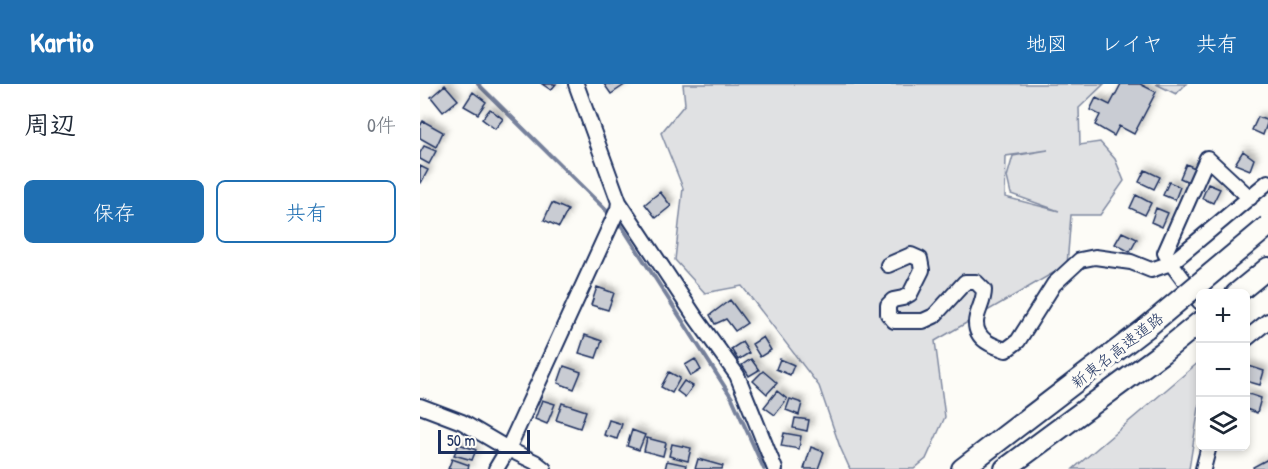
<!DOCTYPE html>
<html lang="ja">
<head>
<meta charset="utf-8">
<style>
	:root { --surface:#fff; --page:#f6f6f7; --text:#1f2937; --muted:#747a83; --line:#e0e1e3; --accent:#1f6fb2 }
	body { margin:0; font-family:"Patrick Hand","Klee One",sans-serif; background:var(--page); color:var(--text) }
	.controls { position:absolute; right:18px; bottom:18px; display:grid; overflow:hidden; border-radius:9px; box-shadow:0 3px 9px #0003 }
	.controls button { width:54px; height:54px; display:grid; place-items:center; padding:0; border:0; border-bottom:2px solid var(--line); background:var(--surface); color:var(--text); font:30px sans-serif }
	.scale { position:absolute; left:18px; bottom:15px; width:92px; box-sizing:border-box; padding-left:6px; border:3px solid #1b2f5e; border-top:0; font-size:16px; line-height:21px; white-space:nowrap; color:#1b2f5e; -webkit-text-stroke:4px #fdfcf7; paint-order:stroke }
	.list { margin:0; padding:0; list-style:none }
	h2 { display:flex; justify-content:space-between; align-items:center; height:78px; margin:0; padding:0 24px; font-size:26px }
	h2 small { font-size:20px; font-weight:400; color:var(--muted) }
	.actions { display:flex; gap:12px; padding:18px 24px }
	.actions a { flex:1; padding:14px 0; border:2px solid var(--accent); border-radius:9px; text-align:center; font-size:21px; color:var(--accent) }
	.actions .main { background:var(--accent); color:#fff }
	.icon { flex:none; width:33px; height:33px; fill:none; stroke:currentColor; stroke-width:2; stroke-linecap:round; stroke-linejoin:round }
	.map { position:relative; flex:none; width:848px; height:385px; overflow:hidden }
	header { display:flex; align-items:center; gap:36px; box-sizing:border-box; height:84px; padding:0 30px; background:var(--accent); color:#fff }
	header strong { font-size:28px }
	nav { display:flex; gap:33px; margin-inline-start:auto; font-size:21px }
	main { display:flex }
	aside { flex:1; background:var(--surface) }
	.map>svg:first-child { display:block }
	.green { fill:#e0e1e3; stroke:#7e88a0; stroke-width:1.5; fill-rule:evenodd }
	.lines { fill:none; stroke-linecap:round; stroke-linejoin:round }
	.stream { stroke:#76819c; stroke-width:4 }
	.building { fill:#c9ccd3; stroke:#1b2f5e; stroke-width:1.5; filter:url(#shadow) }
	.minor-casing { stroke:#1b2f5e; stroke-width:18 }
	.highway-casing { stroke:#1b2f5e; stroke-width:24 }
	.minor { stroke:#fdfcf7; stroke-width:14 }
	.highway { stroke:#fdfcf7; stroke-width:20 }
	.highway-bridge-casing { stroke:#1b2f5e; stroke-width:24; stroke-linecap:butt }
	.highway-bridge { stroke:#fdfcf7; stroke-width:20 }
	.labels { text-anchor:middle; stroke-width:6; stroke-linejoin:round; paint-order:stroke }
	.street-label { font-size:16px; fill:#1b2f5e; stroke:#fdfcf7 }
</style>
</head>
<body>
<header>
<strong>Kartio</strong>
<nav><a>地図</a><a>レイヤ</a><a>共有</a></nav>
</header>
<main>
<aside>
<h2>周辺<small>0件</small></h2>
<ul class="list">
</ul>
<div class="actions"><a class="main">保存</a><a>共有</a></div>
</aside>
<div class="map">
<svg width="848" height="385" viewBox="0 0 848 385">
	<defs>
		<filter id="shadow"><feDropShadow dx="4" dy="-4" stdDeviation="3" flood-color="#0004"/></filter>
	</defs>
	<rect width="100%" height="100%" fill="#fdfcf7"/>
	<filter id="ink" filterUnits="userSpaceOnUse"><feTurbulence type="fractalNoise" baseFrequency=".0167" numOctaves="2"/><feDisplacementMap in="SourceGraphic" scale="12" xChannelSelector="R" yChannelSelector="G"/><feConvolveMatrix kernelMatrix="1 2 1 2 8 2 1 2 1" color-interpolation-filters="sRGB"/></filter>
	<g filter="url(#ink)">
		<path class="green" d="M 263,0 L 684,0 L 659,24 L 660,61 L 680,58 L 695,75 L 704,97 L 680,131 L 651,131 L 647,181 L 515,257 L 525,333 L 506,375 L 494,385 L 430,385 L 420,363 L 399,302 L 322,202 L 285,209 L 255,176 L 263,104 L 241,49 L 265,20 ZM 628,66 L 593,72 L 587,93 L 591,110 L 639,127 L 585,113 L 586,72 Z
			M 736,0 L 766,0 L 756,10 Z
			M 780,277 L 780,317 L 769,385 L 653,385 Z"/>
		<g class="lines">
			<path class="stream" d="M 58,0 L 201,141 L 312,314 L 344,385"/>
		</g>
		<path class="building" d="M 122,0 L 136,0 L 131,6 Z
			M 184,0 L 206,0 L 191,10 Z
			M 701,0 L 720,0 L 736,8 L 714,50 L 699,42 L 694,52 L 675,41 L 680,31 L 670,26 L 676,14 L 690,21 Z
			M 25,1 L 38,16 L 23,28 L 11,13 Z
			M 53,8 L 66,18 L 58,30 L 44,22 Z
			M 70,25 L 83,35 L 75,45 L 62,35 Z
			M 838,33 L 848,37 L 843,51 L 832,46 Z
			M 3,37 L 23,48 L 16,63 L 0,54 L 0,42 Z
			M 4,62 L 16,67 L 9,80 L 0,75 L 0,69 Z
			M 823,67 L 834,75 L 830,86 L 815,80 Z
			M 766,80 L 777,85 L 771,99 L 760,94 Z
			M 0,82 L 8,86 L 1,99 L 0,98 Z
			M 725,86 L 740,93 L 734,105 L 719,98 Z
			M 749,98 L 760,103 L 755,116 L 743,111 Z
			M 788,100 L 800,105 L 793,119 L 782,114 Z
			M 240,108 L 251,122 L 236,134 L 225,120 Z
			M 716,111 L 731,119 L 725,131 L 710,124 Z
			M 132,119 L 148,126 L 139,143 L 124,136 Z
			M 736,124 L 748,129 L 742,143 L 731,138 Z
			M 702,148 L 717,155 L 710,168 L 695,160 Z
			M 177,203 L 194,209 L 188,226 L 171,221 Z
			M 310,216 L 327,239 L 315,247 L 306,235 L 295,240 L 290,231 Z
			M 165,251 L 182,257 L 176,274 L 159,269 Z
			M 343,253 L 351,266 L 340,273 L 332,260 Z
			M 322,258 L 329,269 L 318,276 L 311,265 Z
			M 275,275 L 281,286 L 271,292 L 265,281 Z
			M 331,275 L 339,286 L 329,292 L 322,281 Z
			M 360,275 L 374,281 L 370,291 L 356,285 Z
			M 826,281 L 844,287 L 840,301 L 826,297 Z
			M 144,282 L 161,288 L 154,305 L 138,299 Z
			M 343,287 L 357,299 L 347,310 L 333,297 Z
			M 249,288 L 260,294 L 252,309 L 241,303 Z
			M 264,297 L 273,302 L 265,313 L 257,307 Z
			M 357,307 L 367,315 L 355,331 L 344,323 Z
			M 826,309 L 841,314 L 837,329 L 826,325 Z
			M 370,315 L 382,319 L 379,331 L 366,326 Z
			M 122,316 L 135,320 L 127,340 L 115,335 Z
			M 142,319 L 166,327 L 160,344 L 136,336 Z
			M 375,334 L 389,336 L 387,347 L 373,344 Z
			M 189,336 L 202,340 L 197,355 L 184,351 Z
			M 212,346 L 225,351 L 219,366 L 207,362 Z
			M 364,349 L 381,352 L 379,365 L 361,362 Z
			M 227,354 L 246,359 L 243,372 L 224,367 Z
			M 39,360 L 56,366 L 52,376 L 34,371 Z
			M 252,360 L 271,364 L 268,377 L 249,372 Z
			M 806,362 L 822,362 L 821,367 Z
			M 391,363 L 404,368 L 398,385 L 384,385 Z
			M 32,375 L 49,381 L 48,385 L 28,385 Z
			M 278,375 L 303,382 L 302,385 L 275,385 Z
			M 848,375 L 848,385 L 834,385 L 833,383 Z
			M 247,377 L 266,381 L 265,385 L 245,385 Z"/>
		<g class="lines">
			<defs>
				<path id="minor" d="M 156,0 L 199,118 L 276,234 L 317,291 L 355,385
					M 468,181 L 491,171 L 500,175 L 502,186 L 490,210 L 483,214 L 473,216 L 468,221 L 468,230 L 474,237 L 503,237 L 514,232 L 545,198 L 556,198 L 564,206 C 564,219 556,228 556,239 C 556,256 573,262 586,266 L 598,257 L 634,200 L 660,176 L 675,173 L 711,178 L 731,186 L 751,179 L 848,98
					M 780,218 L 751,179 L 745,169 L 787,74 L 830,114
					M 826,255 L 848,237
					M 0,322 L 42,338 L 88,365 L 115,378 L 124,385
					M 76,385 L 88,365 L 198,125 L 199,118
					M 783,385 L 789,362"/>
				<path id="highway" d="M 816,210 L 848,184
					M 542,385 L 726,244
					M 585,385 L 742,269 L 780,238"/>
			</defs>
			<use href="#minor" class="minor-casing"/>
			<use href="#highway" class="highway-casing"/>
			<use href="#minor" class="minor"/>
			<use href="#highway" class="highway"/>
			<defs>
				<path id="highway-bridge" d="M 726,244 L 848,142"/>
			</defs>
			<use href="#highway-bridge" class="highway-bridge-casing"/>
			<use href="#highway-bridge" class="highway-bridge"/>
		</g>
	</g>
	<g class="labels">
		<g class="street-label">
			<text transform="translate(697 266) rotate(-38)" y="6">新東名高速道路</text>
		</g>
	</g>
</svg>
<div class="controls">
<button>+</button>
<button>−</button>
<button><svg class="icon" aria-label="layers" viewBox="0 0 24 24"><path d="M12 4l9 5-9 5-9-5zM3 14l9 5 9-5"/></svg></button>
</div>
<div class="scale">50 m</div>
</div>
</main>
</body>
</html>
